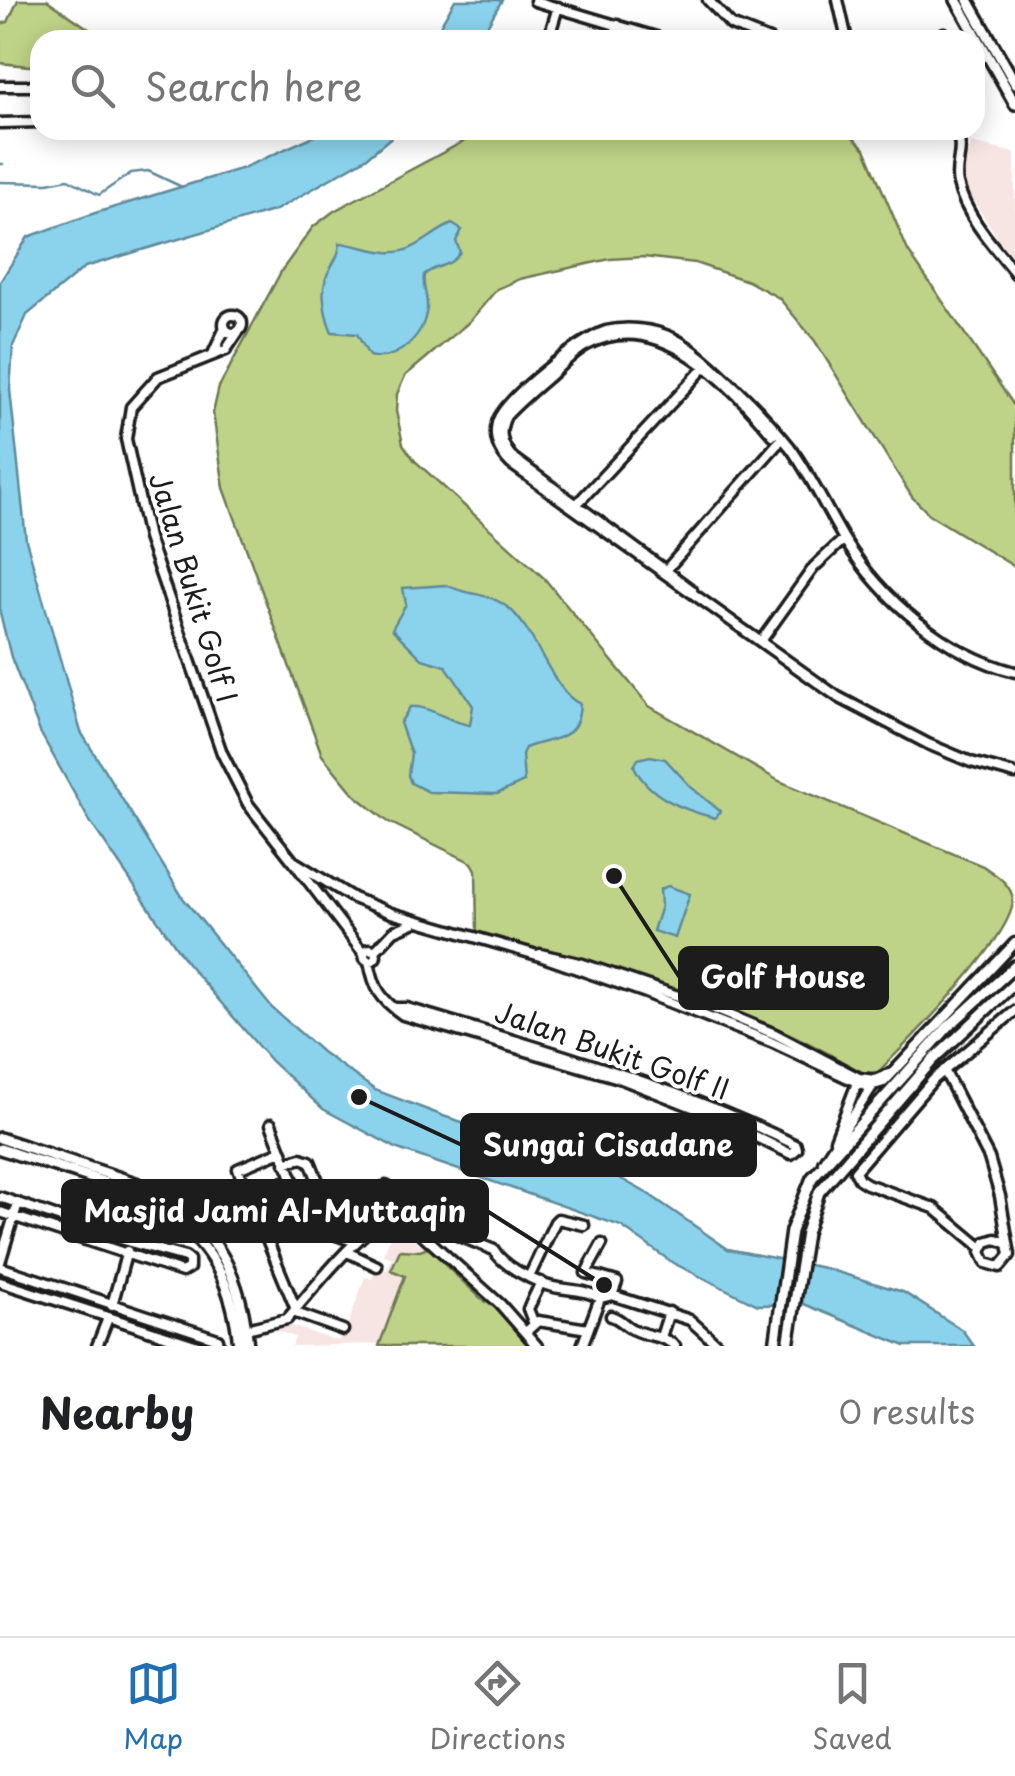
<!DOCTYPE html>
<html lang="en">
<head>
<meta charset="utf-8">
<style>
	:root { --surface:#fff; --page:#f2f2f2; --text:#202124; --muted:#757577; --line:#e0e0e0; --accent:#1f6fb2 }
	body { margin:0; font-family:"Playpen Sans",sans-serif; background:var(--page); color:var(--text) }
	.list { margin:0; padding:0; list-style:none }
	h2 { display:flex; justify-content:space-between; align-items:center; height:130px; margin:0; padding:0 40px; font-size:42px }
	h2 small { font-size:32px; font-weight:400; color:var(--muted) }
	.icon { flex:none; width:55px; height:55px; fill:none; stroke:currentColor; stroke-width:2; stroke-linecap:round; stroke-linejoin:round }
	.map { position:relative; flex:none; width:1015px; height:1346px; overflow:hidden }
	.search { position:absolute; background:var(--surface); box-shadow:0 5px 25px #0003; left:30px; right:30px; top:30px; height:110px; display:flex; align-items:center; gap:25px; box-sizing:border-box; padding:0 35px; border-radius:30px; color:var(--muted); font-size:38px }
	.sheet { height:290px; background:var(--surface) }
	nav { display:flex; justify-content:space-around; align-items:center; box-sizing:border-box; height:140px; border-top:2px solid var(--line); background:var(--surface); font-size:28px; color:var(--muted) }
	nav a { display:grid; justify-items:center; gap:5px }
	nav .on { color:var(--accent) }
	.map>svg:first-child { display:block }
	.built { fill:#f6e5e3 }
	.green { fill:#bfd388; stroke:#6e7852; stroke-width:2.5 }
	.water { fill:#8bd3ed; stroke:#5f8a99; stroke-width:2.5 }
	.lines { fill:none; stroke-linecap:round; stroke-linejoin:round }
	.stream { stroke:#5f8a99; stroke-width:2.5 }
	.minor-casing { stroke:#1c1c1c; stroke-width:15 }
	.major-casing { stroke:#1c1c1c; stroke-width:16 }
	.minor { stroke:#fff; stroke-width:8 }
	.major { stroke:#fff; stroke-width:9 }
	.labels { text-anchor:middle; stroke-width:8; stroke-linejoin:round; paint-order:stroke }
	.street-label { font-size:28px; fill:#1c1c1c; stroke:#fff }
	.leader { fill:none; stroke:#1c1c1c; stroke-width:4 }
	.callout-dot { fill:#1c1c1c; stroke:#fff; stroke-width:4 }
	.callout { fill:#1c1c1c; stroke:#1c1c1c; stroke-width:4 }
	.callout-label { font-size:30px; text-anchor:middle; font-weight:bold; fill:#fff }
</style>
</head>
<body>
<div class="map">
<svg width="1015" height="1346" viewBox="0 0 1015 1346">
	<rect width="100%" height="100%" fill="#fff"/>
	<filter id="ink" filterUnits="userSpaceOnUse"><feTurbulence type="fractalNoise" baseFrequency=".01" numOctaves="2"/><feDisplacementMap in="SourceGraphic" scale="20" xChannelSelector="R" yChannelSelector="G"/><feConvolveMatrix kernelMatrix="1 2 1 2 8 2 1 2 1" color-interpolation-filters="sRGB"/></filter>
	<g filter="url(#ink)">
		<path class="built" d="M 971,143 L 1015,153 L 1015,264 L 967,191 L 964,172 Z
			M 396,1213 L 419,1244 L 428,1240 L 434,1246 L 420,1251 L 400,1250 L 391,1270 L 406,1275 L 379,1344 L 292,1346 L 295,1337 L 272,1329 L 285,1324 L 338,1341 L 348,1325 L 365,1277 L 372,1279 L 376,1267 L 387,1270 L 392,1258 L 383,1254 L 391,1236 L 380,1223 Z"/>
		<path class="green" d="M 18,0 L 47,0 L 99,36 L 99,40 L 40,40 L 40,67 L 0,63 L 0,24 L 8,22 Z
			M 485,130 L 698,130 L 746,137 L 795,130 L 829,130 L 851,135 L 865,149 L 908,251 L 1015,407 L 1015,567 L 930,515 L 912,497 L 815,341 L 779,298 L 748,281 L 695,263 L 644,257 L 610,259 L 520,279 L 497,289 L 469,322 L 405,376 L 397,394 L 396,411 L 403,444 L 415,461 L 544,578 L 649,706 L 779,781 L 983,866 C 995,875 1010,882 1013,899 C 1015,936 907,1043 878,1072 L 864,1073 C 837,1059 811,1043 783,1031 C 684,988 581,960 477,934 L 476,870 L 472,863 L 387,821 L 355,795 L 322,755 L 224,488 L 213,413 L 219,387 L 282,270 L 313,227 L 334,211 Z
			M 434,1246 L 446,1266 L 485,1302 L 490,1296 L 534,1346 L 379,1346 L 405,1276 L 391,1270 L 400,1250 L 420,1251 Z"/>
		<path class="water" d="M 455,0 L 502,0 L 479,40 L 432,40 Z
			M 327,130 L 400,130 L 366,158 L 276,210 L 85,267 L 27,315 L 13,346 L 10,390 L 26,540 L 81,732 L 183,898 L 272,1008 L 322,1052 L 375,1090 L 446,1117 L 591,1162 L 650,1195 L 728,1249 L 824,1268 L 903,1292 L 962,1330 L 974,1346 L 905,1346 L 804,1304 L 758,1305 L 673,1263 L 621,1226 L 398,1149 L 323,1109 L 271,1061 L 187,963 L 89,820 L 40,732 L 11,657 L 0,613 L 0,282 L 28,237 L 92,214 L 243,168 Z
			M 452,224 L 462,230 L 456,241 L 460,252 C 451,268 436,264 424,275 C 422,287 428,297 427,308 C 424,336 397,363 369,356 L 357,334 L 332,332 C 326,319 321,296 325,282 C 328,266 339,261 340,243 C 362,245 390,259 411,248 C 425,242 436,231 452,224 Z
			M 446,585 C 470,597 489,591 511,610 C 537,634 553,692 580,704 C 578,744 553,736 525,748 L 522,754 L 524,782 L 497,794 L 429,792 L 411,783 L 408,775 L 411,754 L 400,723 L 410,707 C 429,705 450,723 470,725 L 473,706 L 446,666 L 422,659 L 392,629 L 406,604 L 403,588 Z
			M 650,756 L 665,759 L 692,788 L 720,811 L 715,818 C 684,810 648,797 634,766 L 638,759 Z
			M 668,886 L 690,894 L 675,938 L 653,931 L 661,906 L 660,889 Z"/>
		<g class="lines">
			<path class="stream" d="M 0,164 L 3,164
				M 0,182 L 48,183 L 68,179 L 99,195 L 131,173 L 148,171 L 182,187"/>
			<defs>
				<path id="minor" d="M 708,0 L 731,25 L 769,40
					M 838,0 L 847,40
					M 535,1 L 666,40
					M 548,40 L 558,7
					M 613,40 L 618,25
					M 932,40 L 944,33
					M 0,86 L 40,86
					M 0,123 L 40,122
					M 953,130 C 968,145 953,165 958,184 C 966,217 995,248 1015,273
					M224 324a9 9 0 1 1 18 0a9 9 0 1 1-18 0Z
					M 238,332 L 226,350 L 158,377 L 131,407 L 126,439 L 148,538 L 222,753 L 248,804 L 293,861
					M 213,354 L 225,328
					M 577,504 L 704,368
					M 666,570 L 779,442
					M 692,590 L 513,458 C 501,445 498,432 506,416 C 518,403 532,391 546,379 C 559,368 572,353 587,345 C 660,306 731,385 773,435
					M 761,641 L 814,567 L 844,539
					M 1015,672 C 945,654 882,600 844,539 C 826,509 811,476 790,447 C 771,423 750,401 727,380 C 711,365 693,348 673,338 C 653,329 627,326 606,331 C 582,338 502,400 497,423 C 493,440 500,453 511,464 L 838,697 L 928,744 L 971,762 L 1015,774
					M364 955a6 6 0 1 1 12 0a6 6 0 1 1-12 0Z
					M 375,951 L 394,931 L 415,922
					M 364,954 L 293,861 L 353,898 L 391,913 L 537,955 L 646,993 L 771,1042 L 867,1087 L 884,1082 L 1015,943
					M 540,954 L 583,964 L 705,1005 L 775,1034 L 859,1078 L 875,1080 L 889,1074
					M 369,961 C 374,988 380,999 403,1015 L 619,1078 L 703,1111 L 791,1154 L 797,1149 L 796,1145 C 672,1084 539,1048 407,1008 L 394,1008
					M 944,1070 L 989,1158 L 1000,1196 L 1010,1255 L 1000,1267 L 986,1263 L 981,1252 L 986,1242 L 996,1239 L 1006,1243
					M 271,1124 L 309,1221
					M 835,1140 L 857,1083
					M 281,1151 L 238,1169 L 295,1307
					M 823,1162 L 872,1087
					M 375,1192 L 386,1186 L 390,1188 L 399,1208
					M 249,1196 L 291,1179
					M 0,1197 L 130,1242 L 185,1257 L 189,1260 L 189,1268 L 182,1272 L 0,1212
					M 402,1210 L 414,1227 L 500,1304 L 537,1346
					M 328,1214 L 336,1235 L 356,1242
					M 267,1239 L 330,1211 L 310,1161 L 301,1158 L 285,1163
					M 602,1244 L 586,1273 L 617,1282 L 612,1295
					M 982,1248 L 934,1208 L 867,1184 L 859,1179 L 855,1171 L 933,1080 L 1015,1011
					M 347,1252 L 377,1266
					M 0,1262 L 18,1203
					M 0,1267 L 218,1339 L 219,1346
					M 530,1275 L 555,1222 L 558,1219 L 584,1225
					M 0,1282 L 198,1346
					M 112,1305 L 127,1251
					M 293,1312 L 343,1330
					M 611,1316 C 621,1319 625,1326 634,1330 C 649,1337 662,1335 675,1346
					M 534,1324 L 528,1309 L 541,1282
					M 246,1329 L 287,1319 C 321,1280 354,1236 399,1208 L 425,1214 L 459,1236 L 494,1250 C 502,1265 530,1279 546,1285 C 564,1291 583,1288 600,1298
					M 527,1331 L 538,1321 L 588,1329
					M 661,1337 L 669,1312
					M 97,1346 L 108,1318
					M 582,1346 L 600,1298 L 612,1295 L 690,1320 L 719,1346"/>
				<path id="major" d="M 956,0 L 1015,104
					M 968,0 L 1015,83
					M 0,1138 L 136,1183 C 211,1219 240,1265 248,1346
					M 0,1149 C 115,1187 226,1201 239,1346
					M 775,1346 L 791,1231 L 812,1178 L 948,1027 L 1015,966
					M 788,1346 L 806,1233 L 819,1192 L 932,1061 L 1015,983"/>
			</defs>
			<use href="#minor" class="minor-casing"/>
			<use href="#major" class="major-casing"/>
			<use href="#minor" class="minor"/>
			<use href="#major" class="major"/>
		</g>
	</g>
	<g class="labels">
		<g class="street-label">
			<text transform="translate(193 588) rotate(73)" y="10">Jalan Bukit Golf I</text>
			<text transform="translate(612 1051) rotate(19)" y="10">Jalan Bukit Golf II</text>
		</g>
	</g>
	<path class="leader" d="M614 876L680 978M359 1097L462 1145M604 1285L487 1211"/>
	<g class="callout-dot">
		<circle cx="614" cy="876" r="10"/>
		<circle cx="359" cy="1097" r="10"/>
		<circle cx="604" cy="1285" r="10"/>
	</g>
	<g class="callout">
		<rect x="680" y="948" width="207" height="60" rx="10"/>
		<rect x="462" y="1115" width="293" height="60" rx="10"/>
		<rect x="63" y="1181" width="424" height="60" rx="10"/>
	</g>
	<g class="callout-label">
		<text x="783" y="988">Golf House</text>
		<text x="608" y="1156">Sungai Cisadane</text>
		<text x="275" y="1222">Masjid Jami Al-Muttaqin</text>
	</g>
</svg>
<div class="search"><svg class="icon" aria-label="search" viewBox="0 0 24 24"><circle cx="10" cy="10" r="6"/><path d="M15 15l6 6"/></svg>Search here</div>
</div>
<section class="sheet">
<h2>Nearby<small>0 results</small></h2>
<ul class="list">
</ul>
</section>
<nav>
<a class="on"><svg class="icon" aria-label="map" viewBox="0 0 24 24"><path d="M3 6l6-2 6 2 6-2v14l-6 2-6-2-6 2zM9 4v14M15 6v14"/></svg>Map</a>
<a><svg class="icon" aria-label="directions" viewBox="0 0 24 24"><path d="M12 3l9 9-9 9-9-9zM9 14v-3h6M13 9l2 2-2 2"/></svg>Directions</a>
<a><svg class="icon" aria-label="saved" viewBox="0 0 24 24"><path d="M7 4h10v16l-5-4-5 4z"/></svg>Saved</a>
</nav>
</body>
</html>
